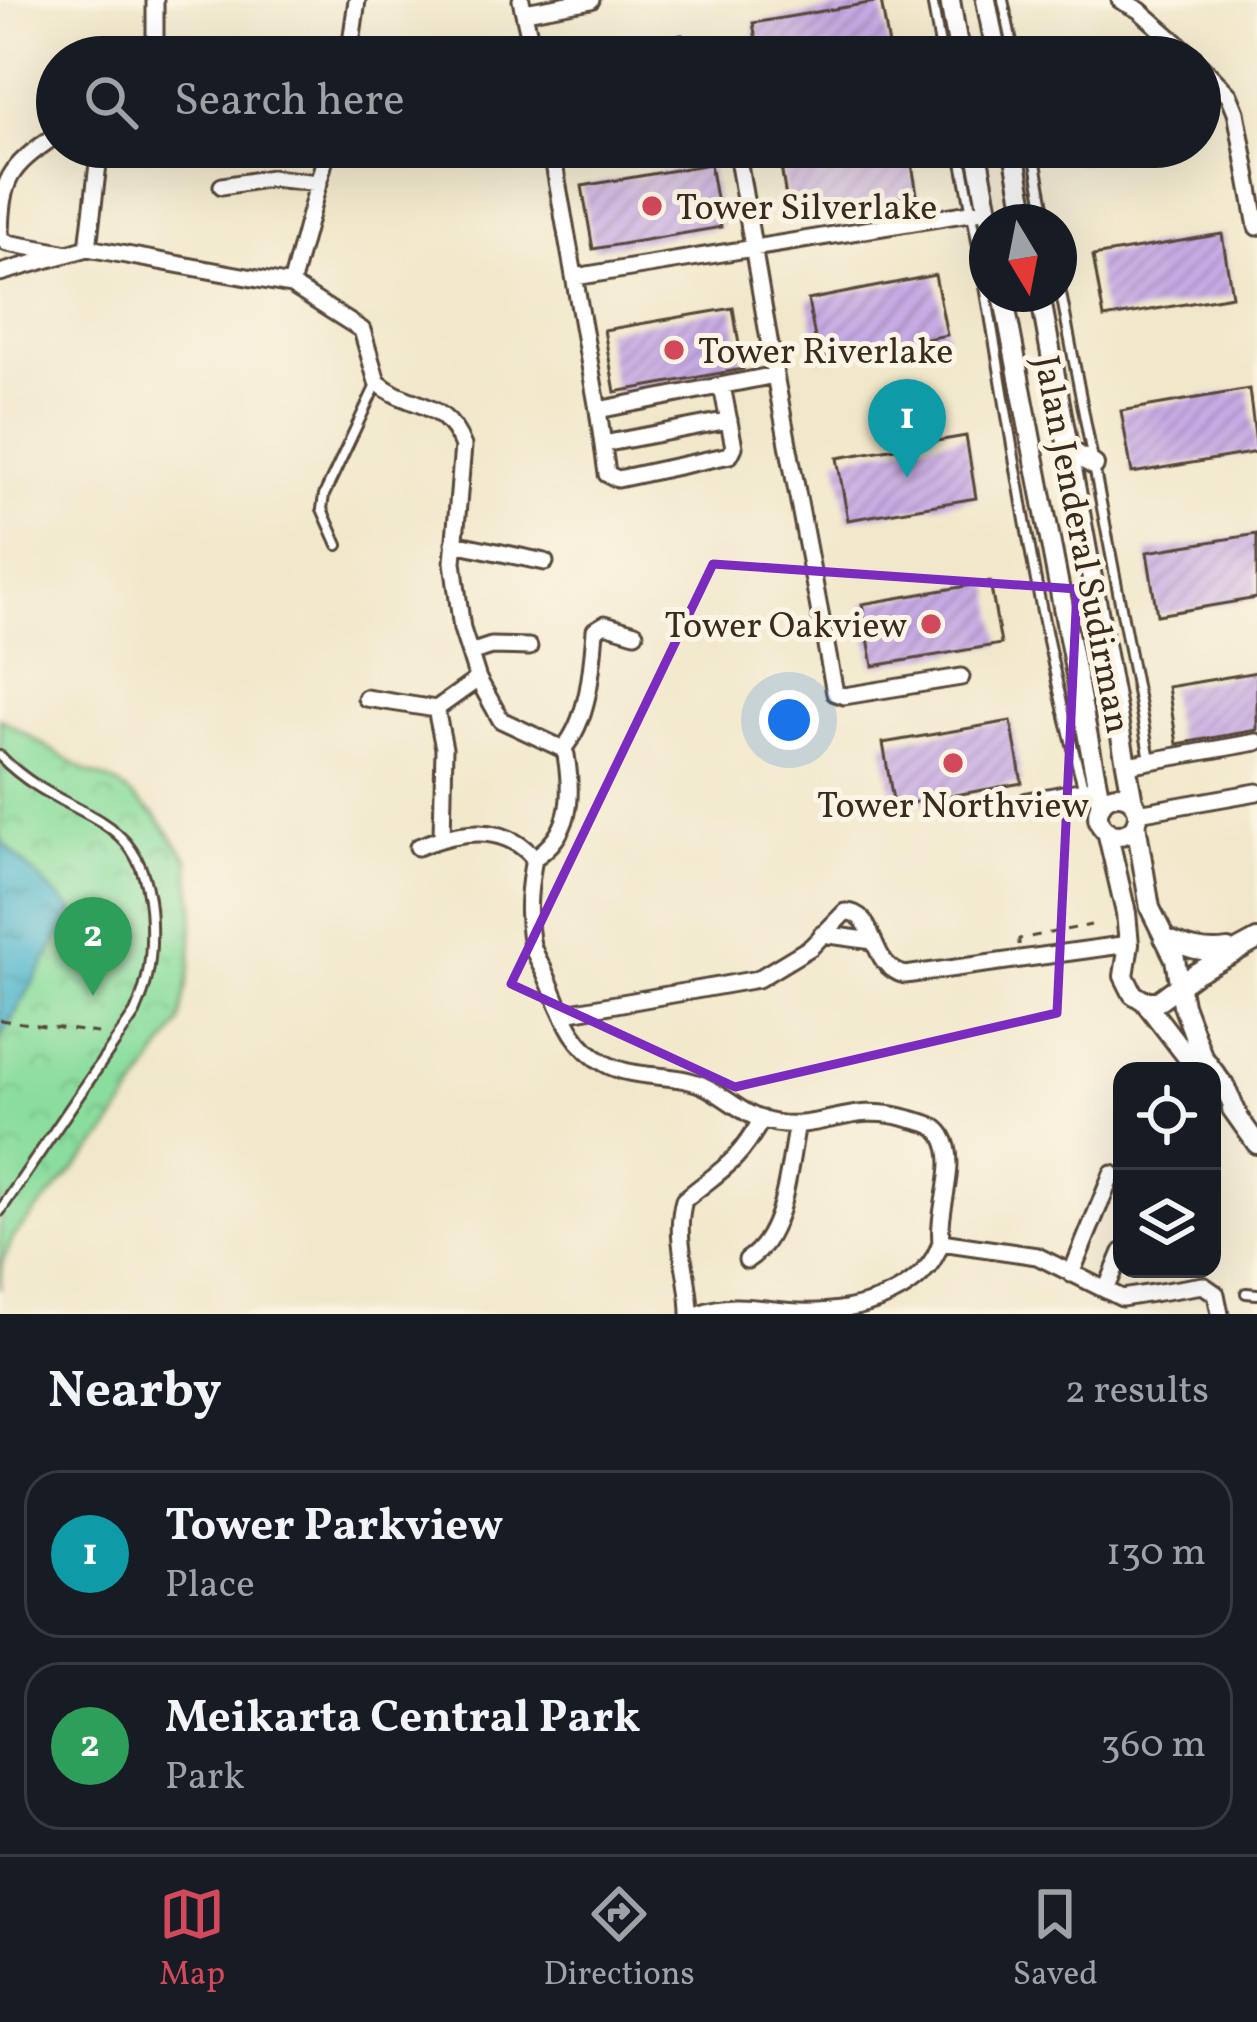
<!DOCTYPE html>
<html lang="en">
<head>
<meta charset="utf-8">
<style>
	:root { --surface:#171b24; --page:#242831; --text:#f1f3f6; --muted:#9ea1a6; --line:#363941; --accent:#d1495b }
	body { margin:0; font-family:Vollkorn,serif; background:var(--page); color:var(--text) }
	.controls { position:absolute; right:36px; bottom:36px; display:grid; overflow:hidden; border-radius:24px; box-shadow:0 12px 48px #0002 }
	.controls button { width:108px; height:108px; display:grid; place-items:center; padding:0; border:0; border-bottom:3px solid var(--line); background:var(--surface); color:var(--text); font:60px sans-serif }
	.compass { position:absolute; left:969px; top:204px; width:108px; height:108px; border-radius:50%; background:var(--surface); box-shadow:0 12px 48px #0002; rotate:170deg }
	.you { position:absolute; left:789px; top:720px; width:42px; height:42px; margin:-30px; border:9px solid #fff; border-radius:50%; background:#1a73e8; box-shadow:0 0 0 18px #1a73e833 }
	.badge { display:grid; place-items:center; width:78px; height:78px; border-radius:50%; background:var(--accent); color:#fff; font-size:39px; font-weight:700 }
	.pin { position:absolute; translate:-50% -99px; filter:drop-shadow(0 3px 6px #0008) }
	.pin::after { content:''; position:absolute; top:63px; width:42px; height:36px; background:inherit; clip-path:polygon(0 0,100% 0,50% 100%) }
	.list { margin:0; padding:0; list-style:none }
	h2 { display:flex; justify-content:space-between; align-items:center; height:156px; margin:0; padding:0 48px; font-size:51px }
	h2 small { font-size:39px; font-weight:400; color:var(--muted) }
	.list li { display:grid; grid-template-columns:78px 1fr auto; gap:36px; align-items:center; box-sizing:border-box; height:168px; margin:0 24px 24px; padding:0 24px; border:3px solid var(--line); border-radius:36px }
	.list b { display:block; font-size:45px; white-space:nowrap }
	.list p { margin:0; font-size:39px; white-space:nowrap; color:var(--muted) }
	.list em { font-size:39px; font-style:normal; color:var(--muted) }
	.icon { flex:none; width:66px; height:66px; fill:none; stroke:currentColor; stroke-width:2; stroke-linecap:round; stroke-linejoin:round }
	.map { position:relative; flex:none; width:1257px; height:1314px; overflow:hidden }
	.search { position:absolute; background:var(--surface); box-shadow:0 12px 48px #0002; left:36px; right:36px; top:36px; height:132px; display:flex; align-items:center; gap:30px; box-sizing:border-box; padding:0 42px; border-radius:66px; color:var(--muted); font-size:45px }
	.sheet { height:540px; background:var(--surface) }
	nav { display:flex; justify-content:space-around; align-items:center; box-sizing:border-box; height:168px; border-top:3px solid var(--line); background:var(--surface); font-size:33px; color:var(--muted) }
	nav a { display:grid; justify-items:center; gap:6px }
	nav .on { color:var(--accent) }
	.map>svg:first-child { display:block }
	.park { fill:url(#park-crowns); stroke:#63845e; stroke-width:3 }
	.water { fill:url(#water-ripples); stroke:#457076; stroke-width:3 }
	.building { fill:url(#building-hatch) }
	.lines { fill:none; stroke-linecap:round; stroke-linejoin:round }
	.service-casing { stroke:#564638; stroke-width:14 }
	.minor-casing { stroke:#564638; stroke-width:21 }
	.tertiary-casing { stroke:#564638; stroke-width:24 }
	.path { stroke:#564638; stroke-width:3; stroke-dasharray:9 9; stroke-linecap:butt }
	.service { stroke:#fff; stroke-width:8 }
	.minor { stroke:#fff; stroke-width:15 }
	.tertiary { stroke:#fff; stroke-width:18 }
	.marked { fill:none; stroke:#7b2cbf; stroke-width:9; stroke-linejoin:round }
	.poi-dot { fill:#d1495b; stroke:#fcf5e5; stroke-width:4.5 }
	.labels { text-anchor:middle; stroke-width:10; stroke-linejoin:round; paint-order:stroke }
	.poi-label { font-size:36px; fill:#3b2a1e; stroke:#fcf5e5; text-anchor:start }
	.street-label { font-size:36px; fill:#3b2a1e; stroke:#fcf5e5 }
</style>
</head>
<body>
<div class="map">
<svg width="1257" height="1314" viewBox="0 0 1257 1314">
	<defs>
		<pattern id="park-crowns" width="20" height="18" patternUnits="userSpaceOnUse" patternTransform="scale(3)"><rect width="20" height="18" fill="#8bdd9e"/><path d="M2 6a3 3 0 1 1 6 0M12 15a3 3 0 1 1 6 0" fill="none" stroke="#79be88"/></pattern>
		<pattern id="water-ripples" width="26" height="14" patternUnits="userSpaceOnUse" patternTransform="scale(3)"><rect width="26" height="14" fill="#4fb6cd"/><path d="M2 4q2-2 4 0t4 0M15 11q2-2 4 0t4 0" fill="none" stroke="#4394a6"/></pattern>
		<pattern id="building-hatch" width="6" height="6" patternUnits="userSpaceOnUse" patternTransform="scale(3)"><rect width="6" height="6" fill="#c7aae4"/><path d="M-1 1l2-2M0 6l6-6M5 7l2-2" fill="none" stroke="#a38bb8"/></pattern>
	</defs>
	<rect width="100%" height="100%" fill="#fcf5e5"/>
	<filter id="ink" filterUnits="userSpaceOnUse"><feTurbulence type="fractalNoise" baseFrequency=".00833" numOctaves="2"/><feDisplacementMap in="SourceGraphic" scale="24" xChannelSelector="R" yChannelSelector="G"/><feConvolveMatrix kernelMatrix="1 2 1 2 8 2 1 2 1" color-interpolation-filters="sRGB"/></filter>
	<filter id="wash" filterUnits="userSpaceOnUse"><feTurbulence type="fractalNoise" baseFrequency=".004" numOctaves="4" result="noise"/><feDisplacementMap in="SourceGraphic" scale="48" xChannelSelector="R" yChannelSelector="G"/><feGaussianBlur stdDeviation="2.7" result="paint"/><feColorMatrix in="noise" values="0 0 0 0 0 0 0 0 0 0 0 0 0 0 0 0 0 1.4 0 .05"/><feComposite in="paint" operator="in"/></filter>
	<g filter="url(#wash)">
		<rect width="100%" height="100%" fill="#f1e8cb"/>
		<path class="park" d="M 0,718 L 88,772 L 116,783 L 155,815 L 188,859 L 194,907 L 190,969 L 180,1023 L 104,1137 L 13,1237 L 3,1261 L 0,1289 Z"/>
		<path class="water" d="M 0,840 L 74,912 L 0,1040 Z"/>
		<g id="blocks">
			<path class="building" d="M 881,1 L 891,57 L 759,57 L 753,23 Z
				M 682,35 L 686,57 L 590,57 L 590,51 Z
				M 817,147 L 909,147 L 917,194 L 789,216 L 779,154 Z
				M 1074,147 L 1136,147 L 1137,153 L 1077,163 Z
				M 710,164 L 721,227 L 593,249 L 582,186 Z
				M 1222,234 L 1232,296 L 1104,318 L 1093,256 Z
				M 935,275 L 947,335 L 819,360 L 808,300 Z
				M 733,308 L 743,369 L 615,392 L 604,330 Z
				M 1249,389 L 1257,452 L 1132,473 L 1121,411 Z
				M 966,436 L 976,498 L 848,520 L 837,458 Z
				M 1257,534 L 1257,598 L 1157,615 L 1147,552 Z
				M 990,582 L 1001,644 L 873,666 L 862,604 Z
				M 1257,672 L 1257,730 L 1177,744 L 1168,687 Z
				M 1011,721 L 1022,783 L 894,806 L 883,743 Z"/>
		</g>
	</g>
	<g filter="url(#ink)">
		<use href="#blocks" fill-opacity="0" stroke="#564638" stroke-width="3"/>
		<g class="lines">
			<defs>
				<path id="service" d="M 932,0 L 942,57
					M 1003,0 L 1015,57
					M 959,147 C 1003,360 1025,577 1083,786
					M 1033,147 L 1047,222
					M 1059,283 L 1150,759
					M 338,545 L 322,509 L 324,495 L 377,383
					M 0,756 C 68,826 147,803 151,923 C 152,957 149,982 135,1013 L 0,1211
					M 1025,798 L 1086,786
					M 1246,1293 L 1257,1294"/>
				<path id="minor" d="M 155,0 L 155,57
					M 521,0 L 534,57
					M 1120,0 L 1139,10 L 1193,57
					M 525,12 L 591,0
					M 718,48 L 720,57
					M 349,57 L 357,0
					M 1147,57 L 1189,53
					M 1200,65 L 1229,95 L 1236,112 L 1257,227
					M 55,136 C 8,168 1,179 0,237 L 7,243 L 63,253
					M 328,147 L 291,285 L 362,330 L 377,382 C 409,410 444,397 463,446 L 453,562 L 462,629 L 478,679 L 501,720 L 563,749 L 566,755 C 573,797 572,834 534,858 C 529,886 526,911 531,940 C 533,953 540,961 545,973 C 561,1007 568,1043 604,1063 C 633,1080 671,1072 702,1085 C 728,1097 745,1118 775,1123 C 824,1131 852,1101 910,1119 C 922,1122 935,1124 942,1135 C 960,1164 937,1207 941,1242 L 1037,1256 L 1122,1298 L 1203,1285 L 1216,1294 L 1220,1314
					M 551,147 L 598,410 L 775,375 L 835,693 L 844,696 L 961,677
					M 736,147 L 775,375
					M 222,186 L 271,178 L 319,183
					M 88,248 L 100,147
					M 0,273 L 88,248 L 291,285
					M 575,277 L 988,210
					M 598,410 L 607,474 L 618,479 L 730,455 L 734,447 L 722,386
					M 603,444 L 729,420
					M 454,543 L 545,562
					M 470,653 L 491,646 L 529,647
					M 366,698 L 436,709 L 478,679
					M 436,709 L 444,748 L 442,837
					M 563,749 C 589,719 592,668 595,630 L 605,624 L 635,633
					M 1127,765 L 1257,742
					M 1138,813 L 1257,792
					M 418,847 C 458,831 503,822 534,858
					M 822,934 L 873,941
					M 565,1013 L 758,979 L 811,947 L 845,912 C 878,911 867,966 905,975 L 1129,944
					M 747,1260 C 786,1236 788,1166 797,1124
					M 1071,1274 L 1112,1174
					M 1106,1290 L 1122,1252
					M 690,1314 C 690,1274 673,1240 684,1200 C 723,1168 736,1165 762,1119
					M 699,1314 C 734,1300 764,1311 800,1312 C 852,1314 924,1296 941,1242"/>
				<path id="tertiary" d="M 950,0 L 960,57
					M 986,0 L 997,57
					M 976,147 L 990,222
					M 1013,147 L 1027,222
					M 1003,294 L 1101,805
					M 1040,294 L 1133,802
					M 1069,450 L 1094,465
					M1098 815a20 20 0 1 1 40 0a20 20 0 1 1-40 0Z
					M 1136,824 L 1150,908 L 1175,959 L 1183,1005 L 1202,1056 L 1225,1087 L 1238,1116
					M 1107,831 L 1126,913 L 1129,944 L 1124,976 L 1133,994 L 1144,1001 L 1158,1001 L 1196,973 L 1257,940
					M 1164,938 C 1186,947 1204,954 1228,950
					M 1144,1001 L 1198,1071
					M 1232,1109 L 1257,1144"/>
			</defs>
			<use href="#service" class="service-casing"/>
			<use href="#minor" class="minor-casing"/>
			<use href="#tertiary" class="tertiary-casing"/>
			<path class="path" d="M 1019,945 L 1019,939 L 1091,925
				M 0,1020 L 105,1034"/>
			<use href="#service" class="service"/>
			<use href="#minor" class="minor"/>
			<use href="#tertiary" class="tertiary"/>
		</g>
	</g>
	<path class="marked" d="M 713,564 L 1077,589 L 1057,1013 L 735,1087 L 511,984 Z"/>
	<g class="poi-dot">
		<circle cx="652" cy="206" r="12"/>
		<circle cx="674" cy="350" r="12"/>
		<circle cx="931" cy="624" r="12"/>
		<circle cx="953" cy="763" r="12"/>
	</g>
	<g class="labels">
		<g class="poi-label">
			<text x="676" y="219">Tower Silverlake</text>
			<text x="698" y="363">Tower Riverlake</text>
			<text x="907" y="637" text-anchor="end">Tower Oakview</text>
			<text x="953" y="817" text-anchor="middle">Tower Northview</text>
		</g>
		<g class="street-label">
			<text transform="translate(1084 544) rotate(79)" y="13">Jalan Jenderal Sudirman</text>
		</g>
	</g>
</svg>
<div class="controls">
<button><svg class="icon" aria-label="locate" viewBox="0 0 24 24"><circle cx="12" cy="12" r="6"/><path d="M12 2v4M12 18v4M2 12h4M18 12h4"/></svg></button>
<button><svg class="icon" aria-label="layers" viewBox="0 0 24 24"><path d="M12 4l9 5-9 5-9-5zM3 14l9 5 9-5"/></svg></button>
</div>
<svg class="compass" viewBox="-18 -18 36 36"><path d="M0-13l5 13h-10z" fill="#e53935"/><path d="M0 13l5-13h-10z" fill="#9ea1a6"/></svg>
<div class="you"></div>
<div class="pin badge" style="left:907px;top:478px;background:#0f9aa8">1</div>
<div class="pin badge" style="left:93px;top:996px;background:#2e9e5b">2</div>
<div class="search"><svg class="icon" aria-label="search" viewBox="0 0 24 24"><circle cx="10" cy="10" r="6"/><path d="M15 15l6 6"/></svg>Search here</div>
</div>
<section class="sheet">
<h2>Nearby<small>2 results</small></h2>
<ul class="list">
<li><span class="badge" style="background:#0f9aa8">1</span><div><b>Tower Parkview</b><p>Place</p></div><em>130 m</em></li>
<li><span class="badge" style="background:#2e9e5b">2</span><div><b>Meikarta Central Park</b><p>Park</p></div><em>360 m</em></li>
</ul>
</section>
<nav>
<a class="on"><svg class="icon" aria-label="map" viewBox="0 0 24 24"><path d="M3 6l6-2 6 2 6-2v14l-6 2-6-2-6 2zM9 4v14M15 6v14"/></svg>Map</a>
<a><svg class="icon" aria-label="directions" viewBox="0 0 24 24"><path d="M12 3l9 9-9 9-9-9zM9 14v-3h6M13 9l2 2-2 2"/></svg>Directions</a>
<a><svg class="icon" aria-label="saved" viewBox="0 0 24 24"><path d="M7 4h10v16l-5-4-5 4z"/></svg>Saved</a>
</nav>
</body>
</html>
